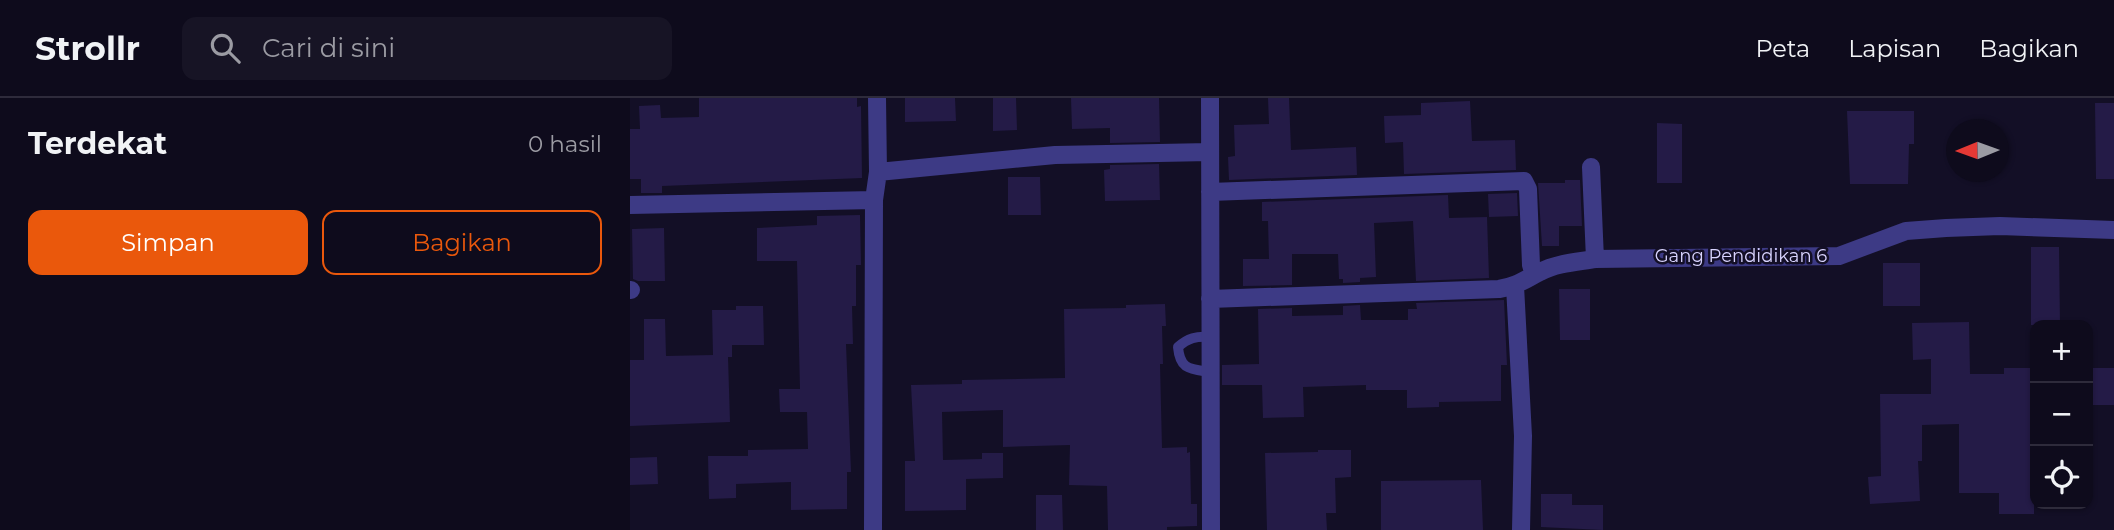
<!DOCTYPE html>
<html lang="id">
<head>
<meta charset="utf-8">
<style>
	:root { --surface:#0e0b1c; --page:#171425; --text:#f1f3f6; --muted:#9b9ba3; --line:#2e2b3b; --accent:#ea580c }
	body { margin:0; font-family:Montserrat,sans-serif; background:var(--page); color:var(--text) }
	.controls { position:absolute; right:21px; bottom:21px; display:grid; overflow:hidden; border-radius:14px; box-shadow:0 2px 5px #0004 }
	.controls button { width:63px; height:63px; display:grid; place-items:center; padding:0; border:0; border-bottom:2px solid var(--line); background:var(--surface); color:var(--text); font:35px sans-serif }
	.compass { position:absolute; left:1316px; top:21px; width:63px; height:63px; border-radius:50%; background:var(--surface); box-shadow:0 2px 5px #0004; rotate:269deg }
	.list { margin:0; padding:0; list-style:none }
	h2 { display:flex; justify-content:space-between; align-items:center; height:91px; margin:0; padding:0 28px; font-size:30px }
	h2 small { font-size:23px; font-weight:400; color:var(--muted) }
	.actions { display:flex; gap:14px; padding:21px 28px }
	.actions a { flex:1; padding:16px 0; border:2px solid var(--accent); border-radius:14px; text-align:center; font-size:24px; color:var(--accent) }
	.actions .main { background:var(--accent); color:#fff }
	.icon { flex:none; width:38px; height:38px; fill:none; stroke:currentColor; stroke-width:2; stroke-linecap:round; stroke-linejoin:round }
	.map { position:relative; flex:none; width:1484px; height:432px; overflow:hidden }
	header { display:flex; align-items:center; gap:42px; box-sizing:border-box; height:98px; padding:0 35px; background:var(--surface); border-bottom:2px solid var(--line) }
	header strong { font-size:33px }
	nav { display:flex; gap:38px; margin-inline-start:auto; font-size:24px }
	.search { width:490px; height:63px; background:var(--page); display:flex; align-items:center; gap:18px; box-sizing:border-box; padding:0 24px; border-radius:14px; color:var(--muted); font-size:26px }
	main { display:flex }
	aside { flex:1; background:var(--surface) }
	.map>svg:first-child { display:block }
	.building { fill:#241b47 }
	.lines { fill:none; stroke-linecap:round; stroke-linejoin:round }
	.service { stroke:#3d3a85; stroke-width:10 }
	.minor { stroke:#3d3a85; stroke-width:18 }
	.labels { text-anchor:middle; stroke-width:5; stroke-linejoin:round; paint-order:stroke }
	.street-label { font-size:18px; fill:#d9d4ff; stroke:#130f26 }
</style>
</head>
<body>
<header>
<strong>Strollr</strong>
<div class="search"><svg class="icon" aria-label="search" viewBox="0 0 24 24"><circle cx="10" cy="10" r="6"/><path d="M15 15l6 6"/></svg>Cari di sini</div>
<nav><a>Peta</a><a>Lapisan</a><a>Bagikan</a></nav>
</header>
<main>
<aside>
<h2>Terdekat<small>0 hasil</small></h2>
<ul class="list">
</ul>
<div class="actions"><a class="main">Simpan</a><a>Bagikan</a></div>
</aside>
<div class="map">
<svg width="1484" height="432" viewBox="0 0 1484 432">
	<rect width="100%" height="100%" fill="#130f26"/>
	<path class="building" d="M 69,0 L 227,0 L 227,9 L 231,8 L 232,80 L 32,88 L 32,95 L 11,95 L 11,81 L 0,81 L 0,31 L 10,31 L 9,8 L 30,7 L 31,20 L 69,19 Z
		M 275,0 L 325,0 L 326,23 L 275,24 Z
		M 363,0 L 386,0 L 387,32 L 363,33 Z
		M 441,0 L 529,0 L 530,44 L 480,45 L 480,30 L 442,31 Z
		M 638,0 L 659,0 L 661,52 L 726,49 L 727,77 L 599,82 L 598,59 L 605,58 L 604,27 L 639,26 Z
		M 840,3 L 842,43 L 885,42 L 886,72 L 774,76 L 773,44 L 755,45 L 754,18 L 791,17 L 791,5 Z
		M 1465,5 L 1484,5 L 1484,81 L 1466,81 Z
		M 1217,13 L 1284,13 L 1284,46 L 1279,46 L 1278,86 L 1220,86 Z
		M 1027,25 L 1052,26 L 1052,85 L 1027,85 Z
		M 529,66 L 530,102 L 475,103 L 474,72 L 480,71 L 480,67 Z
		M 378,79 L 410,79 L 411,117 L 378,117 Z
		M 935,82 L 950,82 L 952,128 L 929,128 L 929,148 L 912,148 L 908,85 L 935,85 Z
		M 887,95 L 888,118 L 859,119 L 858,96 Z
		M 818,97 L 819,120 L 857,119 L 859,180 L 786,183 L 783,123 L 744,125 L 746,179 L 730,180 L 730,184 L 713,185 L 713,181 L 709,181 L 708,156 L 662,156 L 662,187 L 613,188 L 613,161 L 639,161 L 638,123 L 632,123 L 632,104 Z
		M 230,117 L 231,167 L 226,167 L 226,208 L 222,208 L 223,246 L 216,246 L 221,374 L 217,374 L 217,411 L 161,412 L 161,384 L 106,386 L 106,400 L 79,401 L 78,358 L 118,358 L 118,352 L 178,351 L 177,314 L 150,314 L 149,291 L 170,291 L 167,163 L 127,163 L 127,130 L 187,127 L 187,118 Z
		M 34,130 L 35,183 L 8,183 L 3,181 L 2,131 Z
		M 1401,149 L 1429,149 L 1430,227 L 1401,227 Z
		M 1253,165 L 1290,165 L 1290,208 L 1253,208 Z
		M 929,191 L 960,191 L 960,242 L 930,242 Z
		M 874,202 L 877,267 L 871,267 L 871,303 L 809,304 L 809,309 L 777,310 L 777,292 L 736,292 L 736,287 L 673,289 L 674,319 L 633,320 L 632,287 L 592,287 L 592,267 L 629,266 L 628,211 L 662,210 L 662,218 L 713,217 L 713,208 L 730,207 L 731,222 L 778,222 L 778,211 L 787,211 L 786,205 Z
		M 535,206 L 536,228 L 532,228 L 533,266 L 530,266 L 532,350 L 557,349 L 557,355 L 560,354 L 561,406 L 567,406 L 567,428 L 537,429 L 537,432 L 478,432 L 477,388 L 439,387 L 440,347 L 373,349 L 373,312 L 312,314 L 313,362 L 352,361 L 352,355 L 373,355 L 373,380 L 336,381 L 336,412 L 275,413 L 275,363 L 285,363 L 281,287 L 332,286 L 332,282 L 435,280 L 434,211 L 496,210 L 496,207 Z
		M 106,208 L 133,208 L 134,247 L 102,247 L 102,259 L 98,259 L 100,324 L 0,328 L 0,262 L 14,262 L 14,221 L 35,221 L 36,258 L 83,257 L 82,212 L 106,212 Z
		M 1339,224 L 1340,276 L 1374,276 L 1374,270 L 1405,270 L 1404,416 L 1369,416 L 1369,395 L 1329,395 L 1329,326 L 1292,327 L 1292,363 L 1288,363 L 1290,403 L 1240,406 L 1238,379 L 1251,378 L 1250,296 L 1301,296 L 1301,261 L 1283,262 L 1282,225 Z
		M 1458,270 L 1484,270 L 1484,307 L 1458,307 Z
		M 688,352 L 721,352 L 721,379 L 705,380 L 706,415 L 696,415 L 697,432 L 637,432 L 635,355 L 688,354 Z
		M 27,359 L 28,386 L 0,387 L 0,360 Z
		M 851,382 L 853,432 L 751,432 L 751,383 Z
		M 911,396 L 942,396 L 942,407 L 973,407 L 973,432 L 911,429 Z
		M 406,397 L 432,397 L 433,432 L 406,432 Z"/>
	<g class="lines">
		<path class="service" d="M 580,239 C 566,238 558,240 548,249 C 550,272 560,271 580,274"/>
		<path class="minor" d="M 580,0 L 581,432
			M 961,69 L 965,161
			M 248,74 L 425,57 L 580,54
			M 580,94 L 894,83 L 898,91 L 901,167 L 904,177
			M 0,107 L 244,102
			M 885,188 L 893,338 L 891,432
			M 0,192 L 1,192
			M 580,201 L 869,191 C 887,188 894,182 910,174 C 927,165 947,164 965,161 L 1209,158 L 1276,133 L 1316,130 L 1370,128 L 1484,132
			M 243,432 L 244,102 L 248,74 L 247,0"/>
	</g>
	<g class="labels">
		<g class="street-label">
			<text x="1111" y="164">Gang Pendidikan 6</text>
		</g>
	</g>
</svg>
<div class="controls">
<button>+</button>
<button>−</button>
<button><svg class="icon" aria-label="locate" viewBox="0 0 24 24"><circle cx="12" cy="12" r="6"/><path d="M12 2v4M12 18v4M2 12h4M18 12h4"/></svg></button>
</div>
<svg class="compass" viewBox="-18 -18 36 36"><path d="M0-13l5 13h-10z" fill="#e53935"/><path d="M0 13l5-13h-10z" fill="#9b9ba3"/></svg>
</div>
</main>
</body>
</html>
